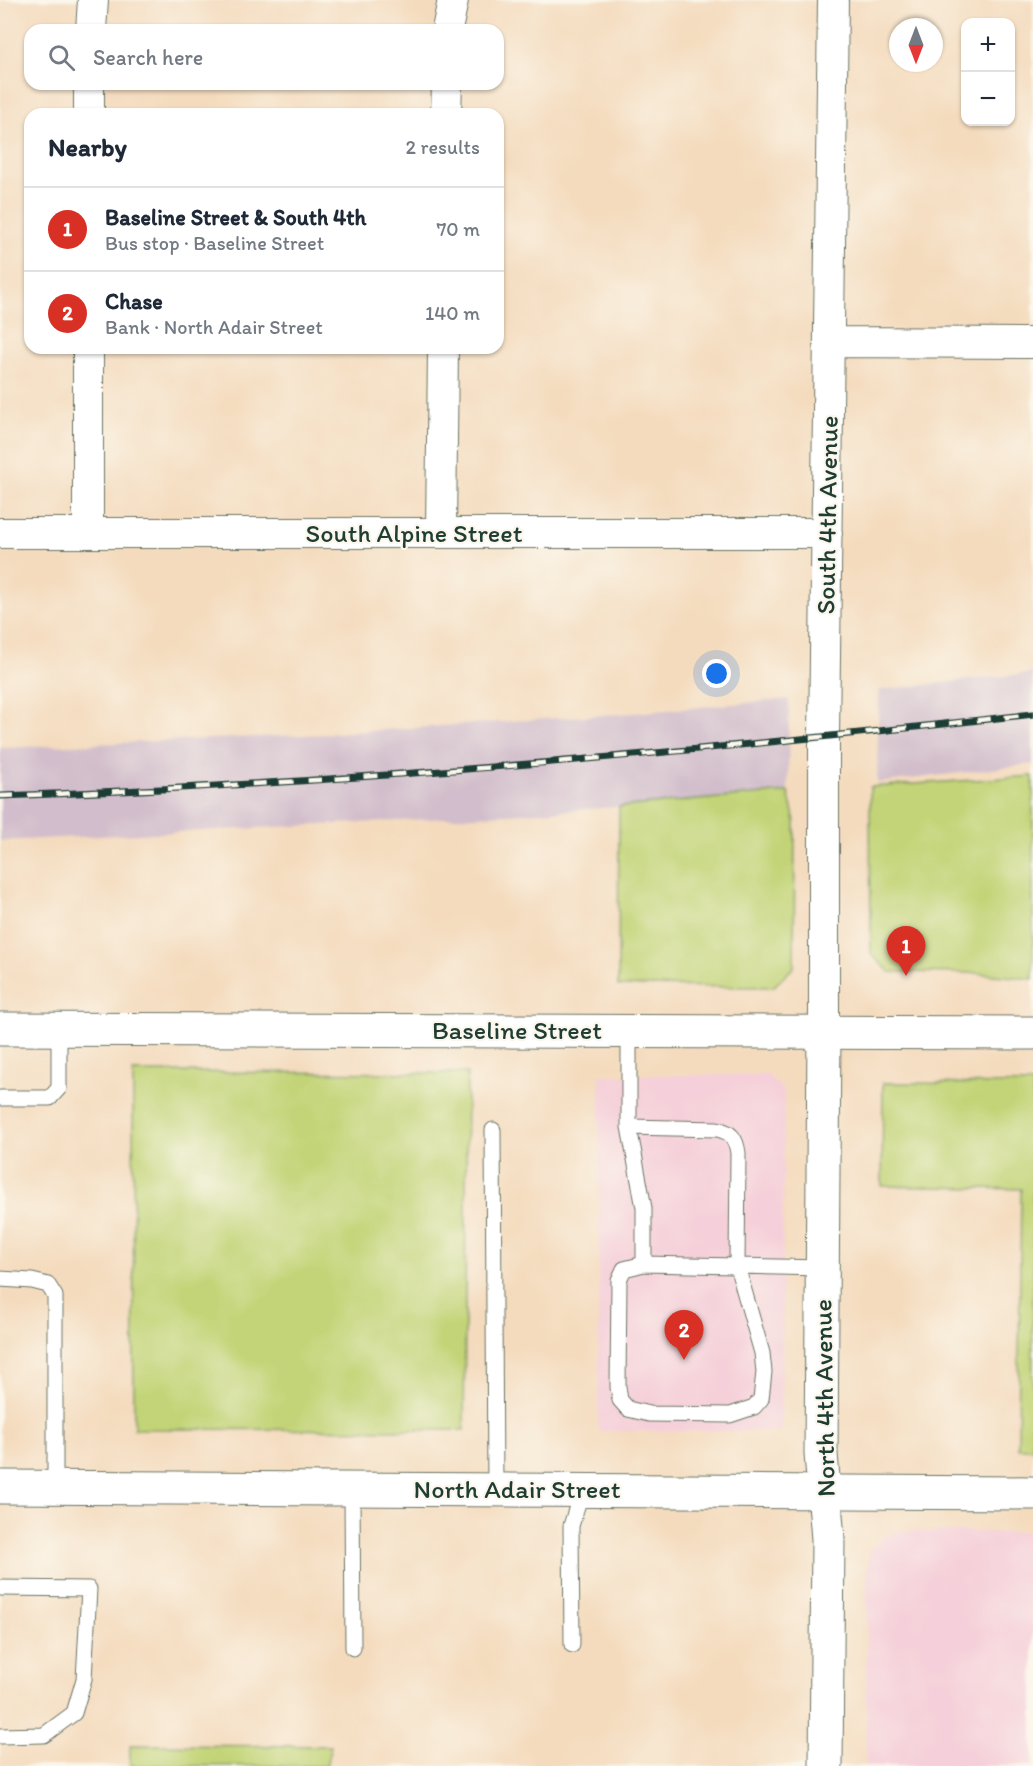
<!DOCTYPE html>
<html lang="en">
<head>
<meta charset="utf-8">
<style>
	:root { --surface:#fff; --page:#f6f6f7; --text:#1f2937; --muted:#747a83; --line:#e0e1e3; --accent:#d93025 }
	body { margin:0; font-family:Itim,sans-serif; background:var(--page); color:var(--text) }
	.controls { position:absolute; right:18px; top:18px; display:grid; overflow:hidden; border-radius:12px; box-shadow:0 2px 4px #0004 }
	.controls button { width:54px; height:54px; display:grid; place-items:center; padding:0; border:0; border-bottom:2px solid var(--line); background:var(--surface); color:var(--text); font:30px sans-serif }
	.compass { position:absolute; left:889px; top:18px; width:54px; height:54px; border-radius:50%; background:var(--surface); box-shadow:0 2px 4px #0004; rotate:180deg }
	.you { position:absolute; left:717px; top:674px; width:21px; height:21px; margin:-15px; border:4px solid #fff; border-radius:50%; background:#1a73e8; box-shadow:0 0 0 9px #1a73e833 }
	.badge { display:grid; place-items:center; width:39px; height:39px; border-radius:50%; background:var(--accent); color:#fff; font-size:20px; font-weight:700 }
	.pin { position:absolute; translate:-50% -50px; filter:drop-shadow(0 2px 3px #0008) }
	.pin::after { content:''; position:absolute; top:32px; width:21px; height:18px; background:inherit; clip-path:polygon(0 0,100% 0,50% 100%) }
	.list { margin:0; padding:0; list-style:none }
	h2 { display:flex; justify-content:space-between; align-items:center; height:78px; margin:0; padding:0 24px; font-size:26px }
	h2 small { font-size:20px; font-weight:400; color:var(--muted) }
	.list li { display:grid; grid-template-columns:39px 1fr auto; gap:18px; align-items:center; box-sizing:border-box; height:84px; padding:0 24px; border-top:2px solid var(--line) }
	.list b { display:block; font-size:22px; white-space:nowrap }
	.list p { margin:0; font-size:20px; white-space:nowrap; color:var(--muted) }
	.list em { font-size:20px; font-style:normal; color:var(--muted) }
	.icon { flex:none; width:33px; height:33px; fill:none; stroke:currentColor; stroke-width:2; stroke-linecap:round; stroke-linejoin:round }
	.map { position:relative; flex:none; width:1033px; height:1766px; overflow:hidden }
	.search { position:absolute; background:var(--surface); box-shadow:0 2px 4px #0004; left:24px; top:24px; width:480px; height:66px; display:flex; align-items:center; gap:15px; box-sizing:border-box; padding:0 21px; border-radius:18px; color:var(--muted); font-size:22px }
	.panel { position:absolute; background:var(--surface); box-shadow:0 2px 4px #0004; left:24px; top:108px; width:480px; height:246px; border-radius:18px }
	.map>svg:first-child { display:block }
	.built { fill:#f5cfd9 }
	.industrial { fill:#d1bdcb }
	.green { fill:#c2d477; stroke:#708856; stroke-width:1.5 }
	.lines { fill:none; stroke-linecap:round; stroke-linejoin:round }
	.service-casing { stroke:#6a7464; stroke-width:17 }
	.minor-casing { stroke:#6a7464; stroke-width:32 }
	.tertiary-casing { stroke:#6a7464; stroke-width:35 }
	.trunk-casing { stroke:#6a7464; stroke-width:35 }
	.service { stroke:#fff; stroke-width:15 }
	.minor { stroke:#fff; stroke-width:30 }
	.tertiary { stroke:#fff; stroke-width:33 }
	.trunk { stroke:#fff; stroke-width:33 }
	.rail-casing { stroke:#1f3d34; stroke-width:7 }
	.rail { stroke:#fbf7ec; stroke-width:4.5; stroke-dasharray:14; stroke-linecap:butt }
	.labels { text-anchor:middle; stroke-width:4.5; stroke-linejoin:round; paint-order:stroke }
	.street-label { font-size:26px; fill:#1f3d34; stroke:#fbf7ec }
</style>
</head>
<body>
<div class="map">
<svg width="1033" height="1766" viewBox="0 0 1033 1766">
	<rect width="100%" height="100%" fill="#fbf7ec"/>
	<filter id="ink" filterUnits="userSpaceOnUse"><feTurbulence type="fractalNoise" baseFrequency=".0167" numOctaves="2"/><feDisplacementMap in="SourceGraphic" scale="12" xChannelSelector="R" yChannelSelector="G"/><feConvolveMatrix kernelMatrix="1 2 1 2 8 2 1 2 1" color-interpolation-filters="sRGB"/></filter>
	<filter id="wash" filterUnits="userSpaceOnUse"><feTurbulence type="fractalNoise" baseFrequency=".008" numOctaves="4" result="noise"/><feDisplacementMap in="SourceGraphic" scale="24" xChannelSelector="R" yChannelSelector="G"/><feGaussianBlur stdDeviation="1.35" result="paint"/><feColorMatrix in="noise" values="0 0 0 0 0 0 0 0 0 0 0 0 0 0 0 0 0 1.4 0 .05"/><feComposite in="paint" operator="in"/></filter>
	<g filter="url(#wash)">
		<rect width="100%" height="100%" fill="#f4dbbe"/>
		<path class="built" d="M 600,1075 L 768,1075 L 784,1091 L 781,1431 L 598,1431 Z
			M 1033,1530 L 1033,1766 L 866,1766 L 867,1565 L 871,1549 L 882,1538 L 896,1531 L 1020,1532 Z"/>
		<path class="industrial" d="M 1033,673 L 1033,764 L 877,783 L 879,690 Z
			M 789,699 L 788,792 L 619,807 L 397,821 L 0,841 L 0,748 L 323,734 L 633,713 Z"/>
		<path class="green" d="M 1033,776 L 1033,979 L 976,973 L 890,972 L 871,954 L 870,787 Z
			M 788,792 L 795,821 L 794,967 L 773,987 L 618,986 L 619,807 Z
			M 133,1072 L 467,1073 L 464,1430 L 134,1429 Z
			M 883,1083 L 1033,1084 L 1033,1448 L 1018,1448 L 1021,1189 L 882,1186 Z
			M 130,1745 L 331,1746 L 326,1766 L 130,1766 Z"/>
	</g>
	<g filter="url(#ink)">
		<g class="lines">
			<defs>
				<path id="service" d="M 629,1030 L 629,1127 L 644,1208 L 644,1264 L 822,1268
					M 0,1098 L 50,1098 L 59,1088 L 59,1030
					M 629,1127 L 717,1129 C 731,1132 736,1138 738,1153 L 737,1266 L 762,1353 L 764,1372 L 761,1399 L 754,1407 L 730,1415 L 649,1414 L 628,1409 L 620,1400 L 618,1387 L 619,1280 L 624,1269 L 644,1264
					M 493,1130 L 495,1489
					M 0,1279 L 32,1281 L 48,1285 L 55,1296 L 55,1487
					M 352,1488 L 353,1648
					M 0,1588 L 89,1589 L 84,1679 L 74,1713 L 44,1735 L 0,1736
					M 572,1645 L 571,1526 L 582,1490"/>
				<path id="minor" d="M 91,30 L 93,0
					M 447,30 L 453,0
					M 89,114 L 89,84
					M 446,114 L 447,84
					M 829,342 L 1033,343
					M 88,532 L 88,348
					M 0,533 L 827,533
					M 441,533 L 443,348
					M 824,1031 L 824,738 L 833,0"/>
				<path id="tertiary" d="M 824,1031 L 821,1454 L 828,1539 L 826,1766"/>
				<path id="trunk" d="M 0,1029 L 1033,1033
					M 0,1487 L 1033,1493"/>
			</defs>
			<use href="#service" class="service-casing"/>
			<use href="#minor" class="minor-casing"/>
			<use href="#tertiary" class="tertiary-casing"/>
			<use href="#trunk" class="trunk-casing"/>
			<use href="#service" class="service"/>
			<use href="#minor" class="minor"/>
			<use href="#tertiary" class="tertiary"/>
			<use href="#trunk" class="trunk"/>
			<defs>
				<path id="rail" d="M 0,796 C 345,784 690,753 1033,714"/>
			</defs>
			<use href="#rail" class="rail-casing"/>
			<use href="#rail" class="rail"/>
		</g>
	</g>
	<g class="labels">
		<g class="street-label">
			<text transform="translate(827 515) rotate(-89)" y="9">South 4th Avenue</text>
			<text x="414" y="542">South Alpine Street</text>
			<text x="517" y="1039">Baseline Street</text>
			<text transform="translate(824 1398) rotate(-91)" y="9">North 4th Avenue</text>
			<text x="517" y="1498">North Adair Street</text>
		</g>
	</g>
</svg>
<div class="controls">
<button>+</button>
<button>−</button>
</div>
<svg class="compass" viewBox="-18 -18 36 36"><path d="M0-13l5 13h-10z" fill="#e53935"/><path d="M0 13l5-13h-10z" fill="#747a83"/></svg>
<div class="you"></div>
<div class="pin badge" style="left:906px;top:976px">1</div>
<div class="pin badge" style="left:684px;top:1360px">2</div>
<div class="search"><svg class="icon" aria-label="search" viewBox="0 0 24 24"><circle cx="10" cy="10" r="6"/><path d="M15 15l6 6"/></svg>Search here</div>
<section class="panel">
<h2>Nearby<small>2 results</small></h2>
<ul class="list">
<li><span class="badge">1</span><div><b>Baseline Street &amp; South 4th</b><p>Bus stop · Baseline Street</p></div><em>70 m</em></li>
<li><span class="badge">2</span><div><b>Chase</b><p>Bank · North Adair Street</p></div><em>140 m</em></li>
</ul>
</section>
</div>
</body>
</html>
